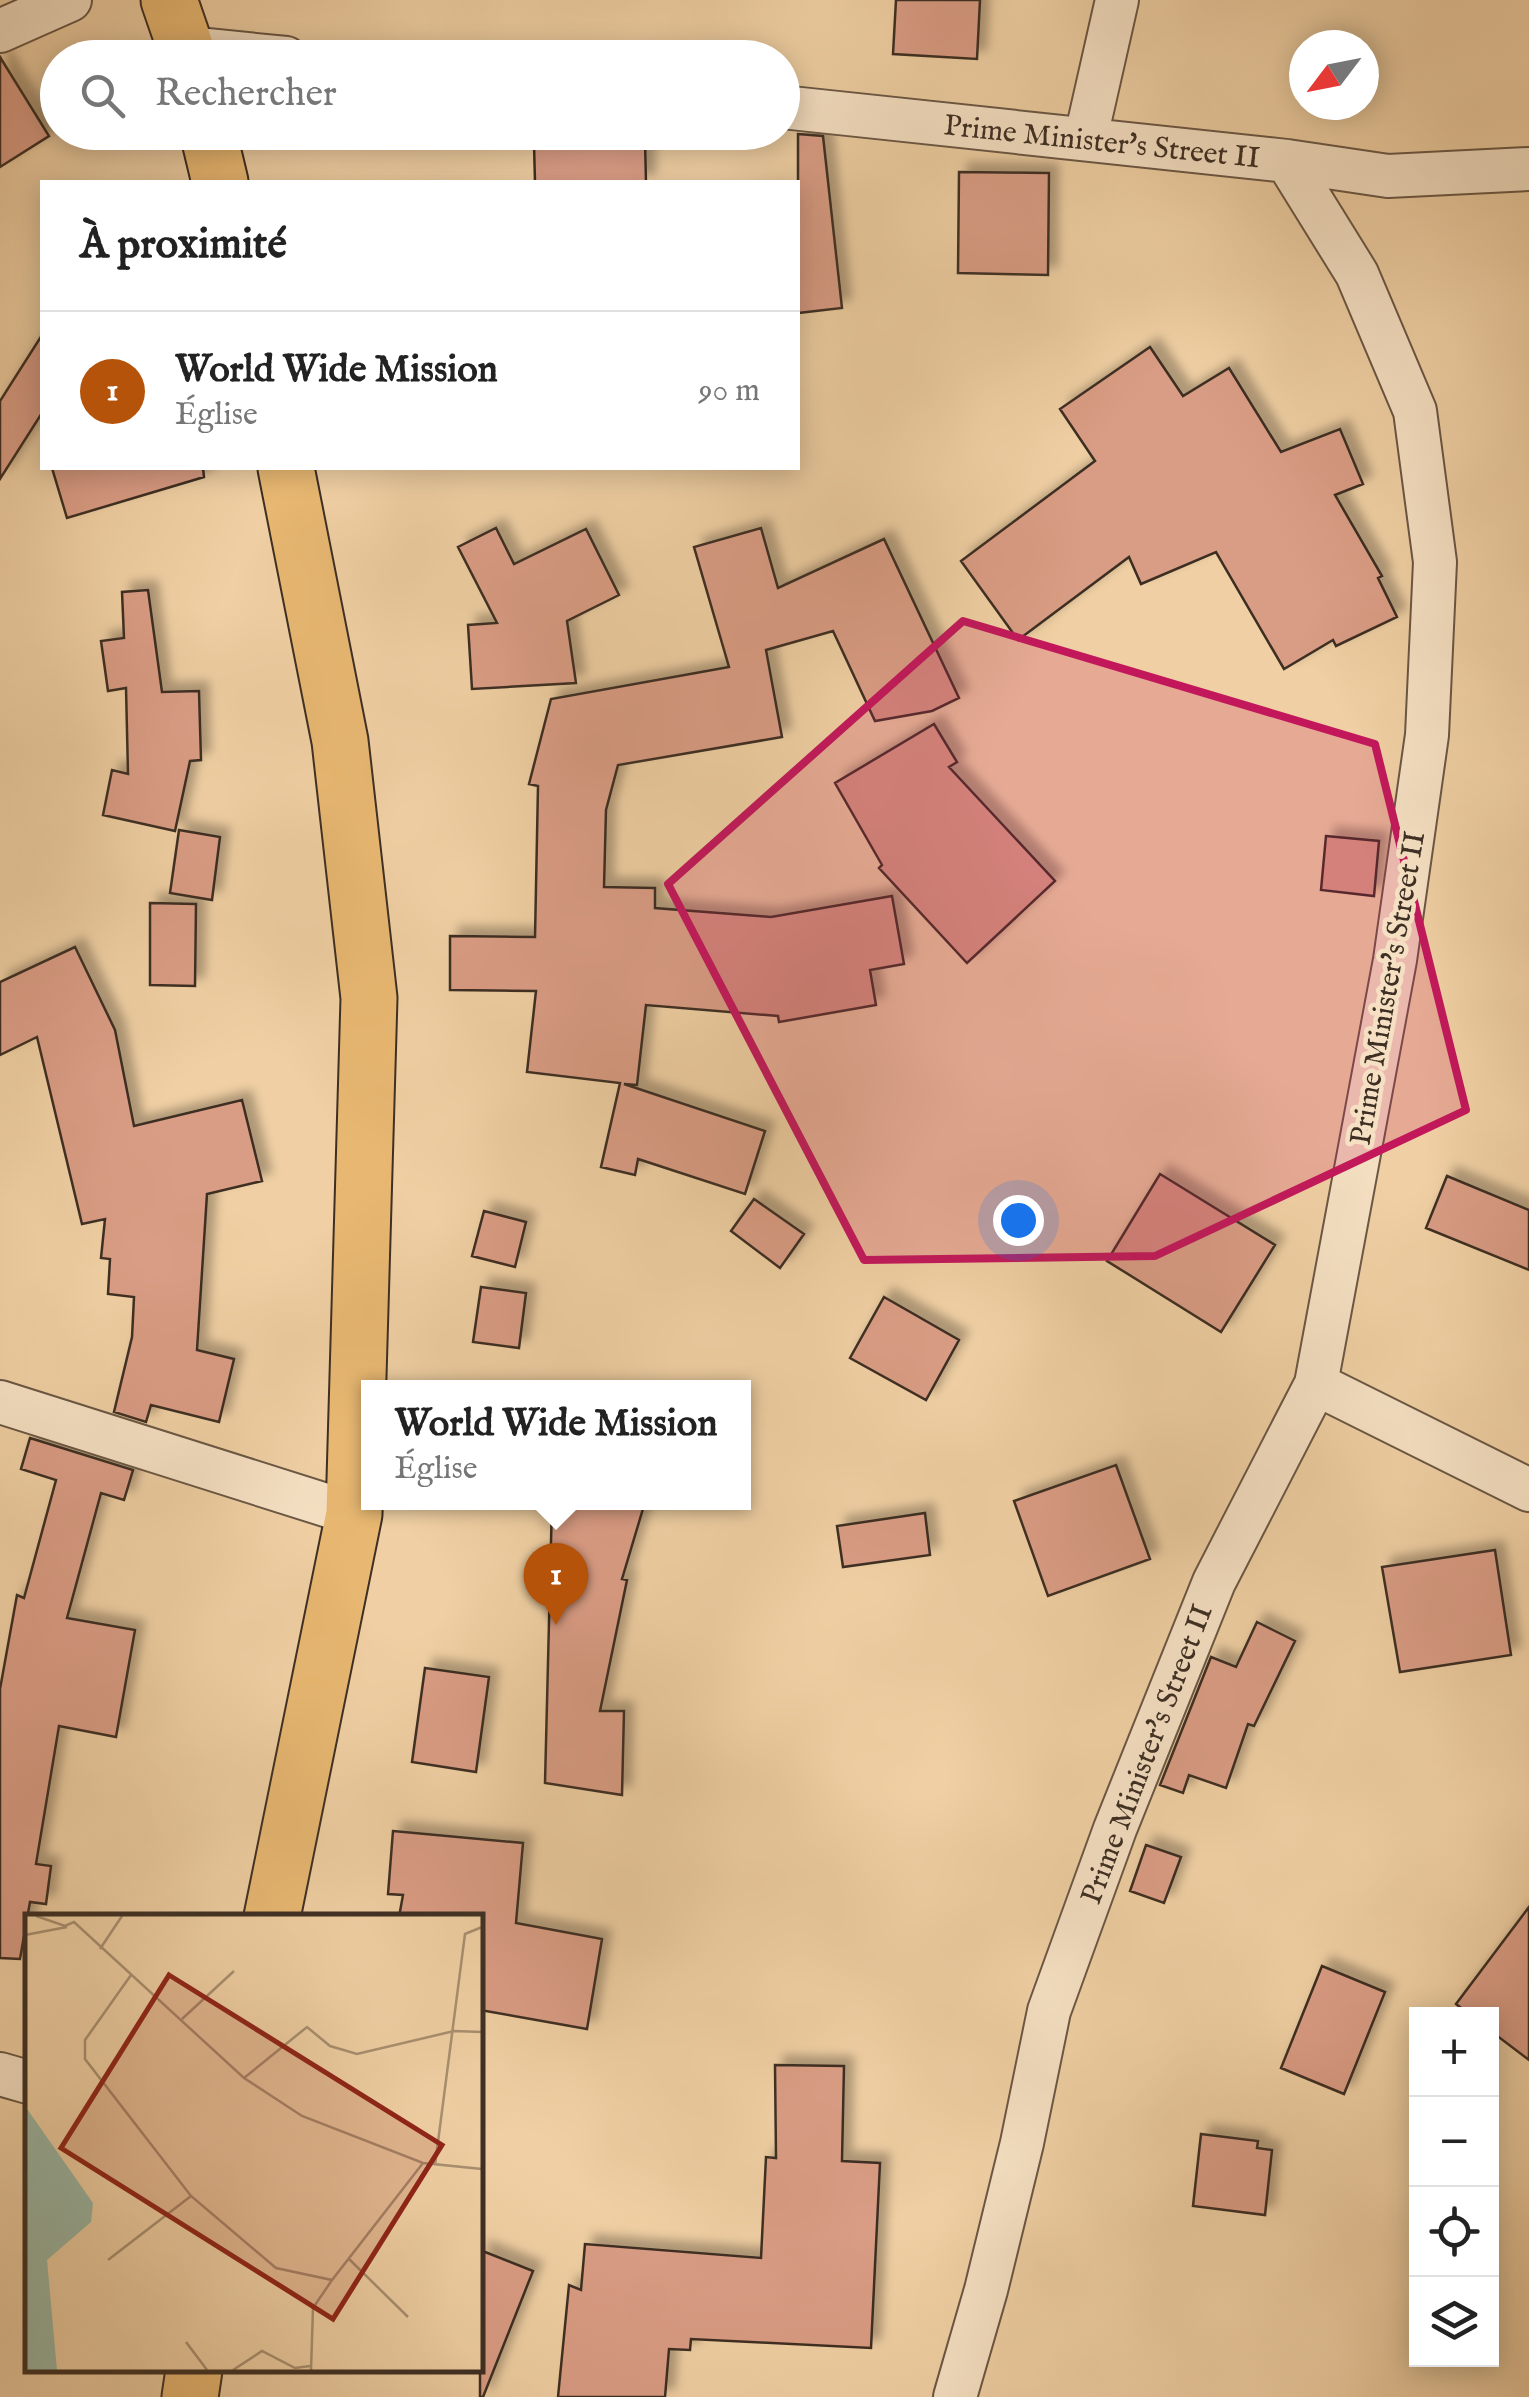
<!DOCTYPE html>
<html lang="fr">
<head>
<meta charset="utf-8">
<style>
	:root { --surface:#fff; --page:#f6f6f6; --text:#222; --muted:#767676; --line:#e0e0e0; --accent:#b45309 }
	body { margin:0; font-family:"IM FELL English",serif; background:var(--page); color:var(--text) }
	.controls { position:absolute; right:30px; bottom:30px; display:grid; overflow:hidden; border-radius:0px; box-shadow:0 5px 25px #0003 }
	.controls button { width:90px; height:90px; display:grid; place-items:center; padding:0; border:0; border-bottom:2px solid var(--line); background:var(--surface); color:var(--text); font:50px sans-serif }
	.compass { position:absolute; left:1289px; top:30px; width:90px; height:90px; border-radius:50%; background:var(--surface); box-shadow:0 5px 25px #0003; rotate:238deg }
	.you { position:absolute; left:1018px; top:1220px; width:35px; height:35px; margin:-25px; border:8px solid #fff; border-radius:50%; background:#1a73e8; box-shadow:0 0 0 15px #1a73e833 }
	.badge { display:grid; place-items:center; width:65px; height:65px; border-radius:50%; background:var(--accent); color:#fff; font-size:32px; font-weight:700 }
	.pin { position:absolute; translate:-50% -82px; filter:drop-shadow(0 2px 5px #0008) }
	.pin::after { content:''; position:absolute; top:52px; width:35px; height:30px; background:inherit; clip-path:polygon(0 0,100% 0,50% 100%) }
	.popup { position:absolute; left:361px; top:1380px; width:390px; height:130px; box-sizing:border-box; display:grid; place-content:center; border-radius:0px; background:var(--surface); filter:drop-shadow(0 2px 8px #0005); font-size:32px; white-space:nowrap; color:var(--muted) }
	.popup b { font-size:38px; color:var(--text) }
	.popup::after { content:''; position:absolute; left:50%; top:100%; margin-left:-20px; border:20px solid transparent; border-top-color:var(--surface) }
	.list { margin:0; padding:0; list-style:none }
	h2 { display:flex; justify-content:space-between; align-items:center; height:130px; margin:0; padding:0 40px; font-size:42px }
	h2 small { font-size:32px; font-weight:400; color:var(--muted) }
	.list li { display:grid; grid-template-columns:65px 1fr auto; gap:30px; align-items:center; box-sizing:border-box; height:160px; padding:0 40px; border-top:2px solid var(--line) }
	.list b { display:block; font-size:38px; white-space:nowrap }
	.list p { margin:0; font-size:32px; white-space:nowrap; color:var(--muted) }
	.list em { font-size:32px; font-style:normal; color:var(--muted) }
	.icon { flex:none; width:55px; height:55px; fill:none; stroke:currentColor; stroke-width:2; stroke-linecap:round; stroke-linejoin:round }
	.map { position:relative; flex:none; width:1529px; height:2397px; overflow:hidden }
	.search { position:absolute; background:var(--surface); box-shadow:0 5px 25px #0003; left:40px; top:40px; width:760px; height:110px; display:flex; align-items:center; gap:25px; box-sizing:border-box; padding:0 35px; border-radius:55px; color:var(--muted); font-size:38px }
	.panel { position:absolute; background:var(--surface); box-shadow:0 5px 25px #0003; left:40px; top:180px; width:760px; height:290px; border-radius:0px }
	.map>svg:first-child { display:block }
	.building { fill:#d99c84; stroke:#3e2f24; stroke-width:2.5; filter:url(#shadow) }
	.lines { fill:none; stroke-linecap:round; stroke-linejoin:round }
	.minor-casing { stroke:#6a5744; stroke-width:46 }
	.trunk-casing { stroke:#3e2f24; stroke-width:59 }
	.minor { stroke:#f5e0c3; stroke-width:42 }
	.trunk { stroke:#e8b872; stroke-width:55 }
	.marked { fill:#c2185b; fill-opacity:0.2; stroke:#c2185b; stroke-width:8; stroke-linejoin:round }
	.labels { text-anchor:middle; stroke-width:9; stroke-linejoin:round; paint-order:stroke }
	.street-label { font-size:30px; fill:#3e2f24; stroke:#f5e0c3 }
	.inset-road { fill:none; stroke:#a88f70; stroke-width:2.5 }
	.view { fill:#8f2418; fill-opacity:0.15; stroke:#8f2418; stroke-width:5 }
	.inset-edge { fill:none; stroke:#3e2f24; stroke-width:5 }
</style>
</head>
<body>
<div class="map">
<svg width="1529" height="2397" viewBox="0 0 1529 2397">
	<defs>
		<filter id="shadow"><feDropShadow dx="9" dy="-9" stdDeviation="5" flood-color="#0004"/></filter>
	</defs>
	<rect width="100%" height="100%" fill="#efcfa3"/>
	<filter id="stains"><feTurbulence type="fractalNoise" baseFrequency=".002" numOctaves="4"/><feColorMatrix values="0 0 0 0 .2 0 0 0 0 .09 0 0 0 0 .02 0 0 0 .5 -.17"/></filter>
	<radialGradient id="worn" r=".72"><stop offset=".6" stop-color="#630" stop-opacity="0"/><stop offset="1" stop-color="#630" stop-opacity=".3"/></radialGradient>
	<path class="building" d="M 896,0 L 980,0 L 977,59 L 893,54 Z
		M 0,57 L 49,136 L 0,167 Z
		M 570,132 L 623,132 L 623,141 L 645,141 L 646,182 L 535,182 L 534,144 L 570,143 Z
		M 798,134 L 823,136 L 842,308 L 798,313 Z
		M 959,172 L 1049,173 L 1048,275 L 958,273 Z
		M 42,335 L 42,413 L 0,479 L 0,401 Z
		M 1150,347 L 1183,396 L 1229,368 L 1281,452 L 1340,429 L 1363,484 L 1335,495 L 1382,576 L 1378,578 L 1397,617 L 1336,646 L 1333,640 L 1284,669 L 1216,552 L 1141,584 L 1129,557 L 1018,640 L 961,561 L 1095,461 L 1060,409 Z
		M 52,468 L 203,468 L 204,477 L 67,518 Z
		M 496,528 L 514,564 L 586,529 L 619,595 L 567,621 L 576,683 L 472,689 L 468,625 L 497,623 L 458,547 Z
		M 761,528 L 778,588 L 884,539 L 959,698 L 932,711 L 875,721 L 833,631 L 766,650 L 782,737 L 618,765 L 606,810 L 604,887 L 655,888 L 655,908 L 771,917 L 892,896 L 904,964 L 870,970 L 876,1005 L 779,1022 L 778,1016 L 646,1005 L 637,1085 L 624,1084 L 765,1131 L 745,1194 L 638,1159 L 635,1175 L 601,1167 L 620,1083 L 527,1072 L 536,991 L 450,990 L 450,936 L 535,937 L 538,786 L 529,784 L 551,699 L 729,667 L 694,547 Z
		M 148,590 L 162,692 L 199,691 L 201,760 L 190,761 L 175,831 L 103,815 L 112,770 L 128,774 L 126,688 L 108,691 L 101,641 L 124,638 L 122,592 Z
		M 934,724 L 957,762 L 949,767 L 1055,881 L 967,963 L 879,868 L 882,865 L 835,783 Z
		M 179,830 L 220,837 L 212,900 L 170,893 Z
		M 1326,836 L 1379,841 L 1374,896 L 1321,890 Z
		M 150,903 L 196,904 L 195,986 L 150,985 Z
		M 75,947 L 115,1030 L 134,1126 L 242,1100 L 262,1181 L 207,1194 L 197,1350 L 234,1359 L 219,1422 L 151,1405 L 146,1422 L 114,1412 L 132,1337 L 134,1297 L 108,1294 L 110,1259 L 101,1258 L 105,1219 L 82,1224 L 37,1037 L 0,1055 L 0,982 Z
		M 1160,1174 L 1275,1245 L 1221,1332 L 1107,1261 Z
		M 1447,1176 L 1529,1210 L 1529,1270 L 1426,1228 Z
		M 754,1199 L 804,1234 L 780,1268 L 731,1231 Z
		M 484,1211 L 526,1222 L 515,1267 L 472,1256 Z
		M 481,1287 L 526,1293 L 519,1348 L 473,1342 Z
		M 884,1297 L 959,1340 L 926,1400 L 850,1358 Z
		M 30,1438 L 133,1470 L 124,1500 L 101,1493 L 67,1618 L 135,1630 L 116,1737 L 59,1726 L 36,1864 L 51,1866 L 46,1904 L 30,1902 L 20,1959 L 0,1958 L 0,1689 L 17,1595 L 24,1598 L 56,1480 L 21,1469 Z
		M 1116,1465 L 1150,1559 L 1048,1596 L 1014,1501 Z
		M 552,1502 L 645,1502 L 622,1579 L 627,1580 L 600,1711 L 624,1711 L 622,1795 L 545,1783 Z
		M 925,1513 L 930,1555 L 843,1567 L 837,1526 Z
		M 1495,1550 L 1511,1655 L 1400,1672 L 1382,1567 Z
		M 1257,1622 L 1295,1641 L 1254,1726 L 1248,1724 L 1226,1788 L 1189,1775 L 1183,1793 L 1160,1785 L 1211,1657 L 1236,1667 Z
		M 425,1668 L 489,1677 L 476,1772 L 412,1762 Z
		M 393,1831 L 523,1843 L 516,1923 L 602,1939 L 587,2029 L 480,2010 L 480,1917 L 399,1917 L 403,1895 L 388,1894 Z
		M 1146,1845 L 1181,1857 L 1164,1903 L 1130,1891 Z
		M 1529,1907 L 1529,2060 L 1492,2032 L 1492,2014 L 1469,2014 L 1456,2004 Z
		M 1322,1966 L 1385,1992 L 1344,2094 L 1281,2068 Z
		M 775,2065 L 844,2066 L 842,2161 L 880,2163 L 871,2348 L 691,2339 L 690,2350 L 669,2349 L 665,2397 L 558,2397 L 569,2285 L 581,2290 L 585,2244 L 761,2258 L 766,2157 L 776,2158 Z
		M 1201,2134 L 1258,2141 L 1257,2148 L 1272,2150 L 1265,2215 L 1193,2206 Z
		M 480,2250 L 533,2271 L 483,2397 L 480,2397 Z"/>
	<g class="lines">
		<defs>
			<path id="minor" d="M 0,31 L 70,0
				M 187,48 L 286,58
				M 782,107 L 1287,161 L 1357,274 L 1415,411 L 1435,562 L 1427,735 L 1395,960 L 1316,1384 L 1214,1582 L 1115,1829 L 1049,2011 L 1022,2143 L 986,2290 L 955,2397
				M 1086,137 L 1117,0
				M 1287,161 L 1388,176 L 1529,169
				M 1316,1384 L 1529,1490
				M 0,1402 L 354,1514
				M 0,2074 L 28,2082"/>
			<path id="trunk" d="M 169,0 L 189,58
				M 208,132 L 220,182
				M 272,1917 L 354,1514 L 369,998 L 340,741 L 286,468
				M 190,2397 L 194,2370"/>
		</defs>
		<use href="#minor" class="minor-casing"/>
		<use href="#trunk" class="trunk-casing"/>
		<use href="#minor" class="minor"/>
		<use href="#trunk" class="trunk"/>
	</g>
	<path class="marked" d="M 963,621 L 1375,744 L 1466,1110 L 1155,1256 L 864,1260 L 668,884 Z"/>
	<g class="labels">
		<g class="street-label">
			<text transform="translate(1102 141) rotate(6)" y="10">Prime Minister's Street II</text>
			<text transform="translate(1387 988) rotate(-80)" y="10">Prime Minister's Street II</text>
			<text transform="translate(1146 1754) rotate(-69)" y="10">Prime Minister's Street II</text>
		</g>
	</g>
	<g transform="translate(25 1914)">
		<rect width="458" height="458" fill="#efcfa3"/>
		<path d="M 0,192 L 68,289 L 66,308 L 22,346 L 32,456 L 0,456 Z" fill="#9ab6a3"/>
		<path class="inset-road" d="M 11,2 L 40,12 L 49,8 L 219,164 L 277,202 L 398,249 L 457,255M 0,21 L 42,13M 75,35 L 97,2M 106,61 L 60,126 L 60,145 L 166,282 L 251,354 L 307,366 L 398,249M 157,105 L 209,57M 219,164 L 282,113 L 305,132 L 332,140 L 429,117 L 457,118M 410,251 L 440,20 L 457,13M 324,345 L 383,403M 83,346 L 166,282M 161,428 L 182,456M 208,456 L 237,437 L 270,454 L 285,452M 286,456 L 288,394 L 307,366"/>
		<path class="view" d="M 144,61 L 417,231 L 308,405 L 36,234 Z"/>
		<rect width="458" height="458" class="inset-edge"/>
	</g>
	<rect width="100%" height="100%" filter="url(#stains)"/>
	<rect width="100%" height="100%" fill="url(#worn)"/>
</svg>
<div class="controls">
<button>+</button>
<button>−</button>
<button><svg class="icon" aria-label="locate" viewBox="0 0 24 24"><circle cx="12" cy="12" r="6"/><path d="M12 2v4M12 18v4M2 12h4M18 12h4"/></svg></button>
<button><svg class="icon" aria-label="layers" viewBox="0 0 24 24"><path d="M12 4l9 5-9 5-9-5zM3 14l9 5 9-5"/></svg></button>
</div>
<svg class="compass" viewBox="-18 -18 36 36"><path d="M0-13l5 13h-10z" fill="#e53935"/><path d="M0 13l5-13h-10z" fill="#767676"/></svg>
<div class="you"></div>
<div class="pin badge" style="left:556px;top:1625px">1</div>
<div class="popup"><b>World Wide Mission</b>Église</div>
<div class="search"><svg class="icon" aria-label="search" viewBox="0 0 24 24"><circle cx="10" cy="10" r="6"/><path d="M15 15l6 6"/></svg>Rechercher</div>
<section class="panel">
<h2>À proximité<small></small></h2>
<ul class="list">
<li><span class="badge">1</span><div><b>World Wide Mission</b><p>Église</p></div><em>90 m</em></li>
</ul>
</section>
</div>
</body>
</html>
